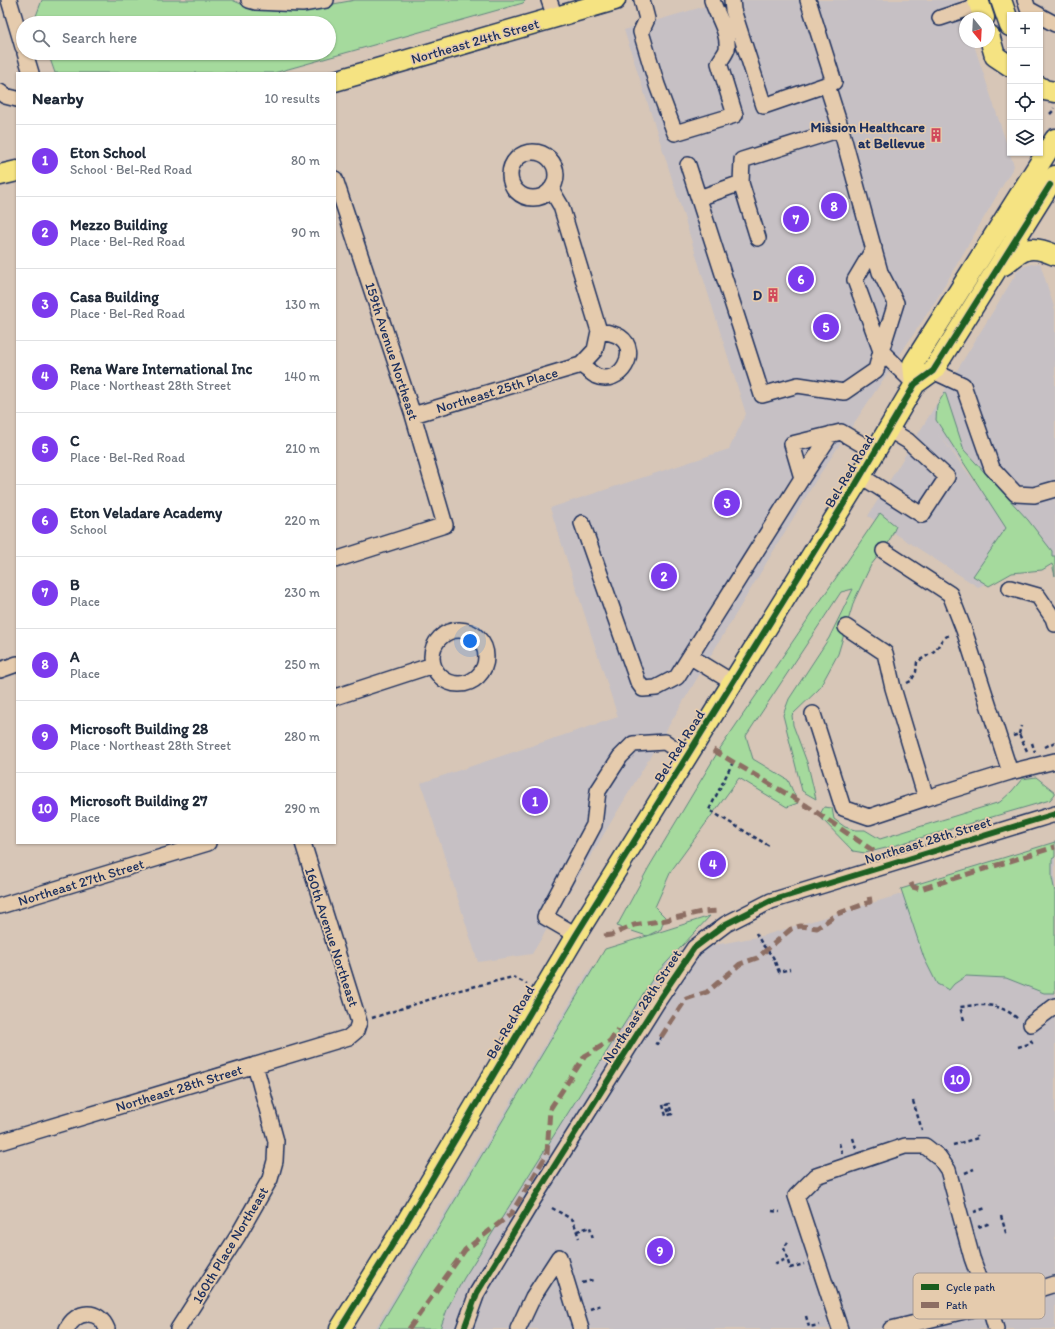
<!DOCTYPE html>
<html lang="en">
<head>
<meta charset="utf-8">
<style>
	:root { --surface:#fff; --page:#f2f2f3; --text:#1f2937; --muted:#747a83; --line:#e0e1e3; --accent:#7c3aed }
	body { margin:0; font-family:Itim,sans-serif; background:var(--page); color:var(--text) }
	.controls { position:absolute; right:12px; top:12px; display:grid; overflow:hidden; border-radius:0px; box-shadow:0 1px 3px #0004 }
	.controls button { width:36px; height:36px; display:grid; place-items:center; padding:0; border:0; border-bottom:1px solid var(--line); background:var(--surface); color:var(--text); font:20px sans-serif }
	.compass { position:absolute; left:959px; top:12px; width:36px; height:36px; border-radius:50%; background:var(--surface); box-shadow:0 1px 3px #0004; rotate:162deg }
	.you { position:absolute; left:470px; top:641px; width:14px; height:14px; margin:-10px; border:3px solid #fff; border-radius:50%; background:#1a73e8; box-shadow:0 0 0 6px #1a73e833 }
	.badge { display:grid; place-items:center; width:26px; height:26px; border-radius:50%; background:var(--accent); color:#fff; font-size:13px; font-weight:700 }
	.pin { position:absolute; translate:-50% -50%; border:2px solid #fff; box-shadow:0 1px 4px #0006 }
	.list { margin:0; padding:0; list-style:none }
	h2 { display:flex; justify-content:space-between; align-items:center; height:52px; margin:0; padding:0 16px; font-size:17px }
	h2 small { font-size:13px; font-weight:400; color:var(--muted) }
	.list li { display:grid; grid-template-columns:26px 1fr auto; gap:12px; align-items:center; box-sizing:border-box; height:72px; padding:0 16px; border-top:1px solid var(--line) }
	.list b { display:block; font-size:15px; white-space:nowrap }
	.list p { margin:0; font-size:13px; white-space:nowrap; color:var(--muted) }
	.list em { font-size:13px; font-style:normal; color:var(--muted) }
	.icon { flex:none; width:22px; height:22px; fill:none; stroke:currentColor; stroke-width:2; stroke-linecap:round; stroke-linejoin:round }
	.map { position:relative; flex:none; width:1055px; height:1329px; overflow:hidden }
	.search { position:absolute; background:var(--surface); box-shadow:0 1px 3px #0004; left:16px; top:16px; width:320px; height:44px; display:flex; align-items:center; gap:10px; box-sizing:border-box; padding:0 14px; border-radius:22px; color:var(--muted); font-size:15px }
	.panel { position:absolute; background:var(--surface); box-shadow:0 1px 3px #0004; left:16px; top:72px; width:320px; height:772px; border-radius:0px }
	.map>svg:first-child { display:block }
	.built { fill:#c6c0c4 }
	.green { fill:#a5da9d; stroke:#60847e }
	.lines { fill:none; stroke-linecap:round; stroke-linejoin:round }
	.minor-casing { stroke:#1b2f5e; stroke-width:18 }
	.major-casing { stroke:#1b2f5e; stroke-width:23 }
	.path { stroke:#1b2f5e; stroke-width:2.5; stroke-dasharray:4 3; stroke-linecap:butt }
	.minor { stroke:#e5cbad; stroke-width:15 }
	.major { stroke:#f5e382; stroke-width:20 }
	.quiet { stroke:#8d6e63; stroke-width:5; stroke-dasharray:10 5; stroke-linecap:butt }
	.cycleway-casing { stroke:#e5cbad; stroke-width:8 }
	.cycleway { stroke:#1b5e20; stroke-width:6 }
	.labels { text-anchor:middle; stroke-width:3.5; stroke-linejoin:round; paint-order:stroke }
	.street-label { font-size:14px; fill:#1b2f5e; stroke:#e5cbad }
	.poi-label { font-size:14px; font-weight:bold; fill:#1b2f5e; stroke:#e5cbad; text-anchor:end }
	.key { fill:#e5cbad; stroke:#a89c95; stroke-width:1 }
	.key-label { font-size:11px; fill:#1b2f5e }
</style>
</head>
<body>
<div class="map">
<svg width="1055" height="1329" viewBox="0 0 1055 1329">
	<rect width="100%" height="100%" fill="#d7c6b7"/>
	<filter id="ink" filterUnits="userSpaceOnUse"><feTurbulence type="fractalNoise" baseFrequency=".025" numOctaves="2"/><feDisplacementMap in="SourceGraphic" scale="8" xChannelSelector="R" yChannelSelector="G"/><feConvolveMatrix kernelMatrix="1 2 1 2 8 2 1 2 1" color-interpolation-filters="sRGB"/></filter>
	<g filter="url(#ink)">
		<path class="built" d="M 726,0 L 959,0 L 965,18 L 965,42 L 973,42 L 1014,166 L 935,302 L 816,480 L 532,954 L 478,962 L 421,783 L 618,717 L 550,508 L 729,449 L 746,414 L 667,163 L 624,30 Z
			M 1040,263 L 1055,310 L 1055,556 L 1043,560 L 939,435 L 1036,561 L 978,587 L 868,516 L 1017,272 L 1023,267 L 1031,264 Z
			M 1055,848 L 1055,1329 L 375,1329 L 591,968 L 762,936 Z"/>
		<path class="green" d="M 42,0 L 232,0 L 248,7 L 273,11 L 301,10 L 355,0 L 526,0 L 523,3 L 274,73 L 55,73 L 48,53 L 329,53 L 329,23 L 38,23 L 36,16 Z
			M 945,392 L 964,450 L 1028,520 L 1052,551 L 1052,556 L 1055,556 L 1055,576 L 1052,564 L 1042,570 L 1012,573 L 989,586 L 973,576 L 1006,528 L 936,420 L 937,405 Z
			M 880,513 L 896,526 L 889,542 L 871,565 L 854,601 L 838,654 L 819,689 L 792,715 L 793,725 L 808,765 L 816,799 L 802,791 L 783,715 L 789,699 L 829,638 L 853,589 L 841,592 L 746,736 L 753,759 L 788,780 L 798,803 L 787,807 L 739,778 L 671,871 L 655,907 L 665,917 L 661,929 L 647,936 L 710,916 L 655,975 L 464,1278 L 448,1307 L 440,1329 L 378,1329 L 605,949 L 647,936 L 617,926 L 649,867 L 719,750 Z
			M 1036,777 L 1055,792 L 1055,794 L 1050,800 L 886,848 L 865,853 L 853,851 L 819,816 L 824,807 L 832,808 L 834,819 L 845,827 L 855,830 L 865,830 L 880,839 L 1000,802 L 1012,791 L 1022,779 Z
			M 1055,842 L 1055,857 L 1052,859 L 1052,878 L 1055,892 L 1055,993 L 1044,993 L 1006,978 L 966,976 L 954,984 L 949,990 L 937,984 L 924,958 L 901,889 Z"/>
		<g class="lines">
			<defs>
				<path id="minor" d="M 9,0 L 23,47
					M 249,0 L 256,2 L 302,4 L 326,0
					M 549,0 L 555,17
					M 642,0 L 647,19 L 641,32 L 657,85 L 675,133 L 735,115 L 719,63 C 721,59 726,53 727,49 C 729,32 717,16 712,0
					M 732,0 L 733,10 L 764,106 L 834,82 L 808,0
					M 1025,0 L 1028,9 L 1039,15
					M 1040,16 L 1055,24
					M 940,18 L 979,5
					M 25,53 L 31,73
					M 827,85 L 841,129
					M 0,92 L 5,96 L 17,99
					M510 175a23 23 0 1 1 46 0a23 23 0 1 1-46 0Z
					M 688,165 L 762,395 L 798,385 L 844,392 L 876,370 L 881,351 L 855,280 L 874,248
					M 335,179 L 413,415 L 445,525 L 335,560
					M 699,198 L 741,183
					M 758,238 L 741,183 L 742,160 L 841,129 L 880,272 L 896,303 L 881,351 L 915,384
					M 581,365 C 586,368 591,373 596,376 C 620,387 641,351 620,337 C 614,333 606,332 599,331
					M 933,371 L 963,385 L 992,468 L 1016,494 L 1034,495 L 1055,489
					M 413,415 L 581,365 L 595,350 L 599,331 L 561,206 L 551,189
					M 861,476 L 922,515 L 947,477 L 908,441 L 888,429
					M 802,478 L 792,444 L 841,432 L 875,452
					M 582,523 L 638,682 L 643,689 L 656,688 L 677,677 L 802,478 L 831,434
					M 884,551 L 950,594 L 964,630 L 1010,772 L 1055,761
					M 1010,588 L 1038,596 L 1053,618 L 1055,624
					M 846,627 L 885,653 L 893,688 L 926,798 L 1010,772
					M432 657a27 27 0 1 1 54 0a27 27 0 1 1-54 0Z
					M 691,657 L 732,682
					M 0,670 L 17,664
					M 335,697 L 433,665
					M 813,714 L 843,808 L 869,817 L 926,798
					M 0,906 L 208,843
					M 576,935 L 545,917 L 594,825 L 598,791 L 620,757 L 633,744 L 665,742 L 686,756
					M 1031,1024 L 1055,1006
					M 0,1142 L 349,1037 L 356,1031 L 359,1022 L 303,843
					M 67,1329 C 76,1310 99,1308 107,1329
					M 178,1329 L 237,1237 L 270,1179 L 275,1161 L 276,1141 L 255,1065
					M 464,1329 L 477,1293 L 533,1200 L 658,1001 L 694,948 L 726,924 L 771,901 L 1055,814
					M 518,1329 L 533,1297 L 559,1257 L 581,1329
					M 840,1329 L 796,1196 L 816,1176 L 905,1146 L 925,1146 L 939,1157 L 948,1170 L 972,1258 L 989,1305 L 996,1329
					M 891,1329 L 989,1305 L 1055,1284"/>
				<path id="major" d="M 978,0 L 984,18
					M 1001,0 L 1010,26
					M 989,35 L 995,56 L 1010,66
					M 335,81 L 615,0
					M 1040,87 L 1044,90 L 1055,92
					M 0,175 L 17,171
					M 1004,265 C 1024,248 1030,244 1055,255
					M 915,384 L 913,364 L 1055,139
					M 340,1329 L 407,1221 L 576,935 L 856,484 L 915,384 L 933,371 L 1055,176"/>
			</defs>
			<use href="#minor" class="minor-casing"/>
			<use href="#major" class="major-casing"/>
			<path class="path" d="M 1050,114 L 1053,111 L 1054,108
				M 907,683 L 911,681 L 916,672 L 917,662 C 923,658 929,655 934,651 C 941,645 939,639 950,635
				M 1019,734 L 1021,726
				M 1013,736 L 1019,734 L 1028,753
				M 1032,743 L 1035,752
				M 1045,747 L 1055,742
				M 733,762 L 709,810 L 771,847
				M 756,933 L 762,944 L 773,957 L 779,972 L 790,969
				M 372,1018 L 456,991 L 513,977 L 527,984
				M 964,1020 L 960,1007 C 982,1004 999,1002 1018,1019
				M 655,1043 L 657,1044 L 661,1037
				M 1018,1047 L 1032,1043 L 1030,1038
				M 913,1101 L 922,1130
				M 663,1105 L 666,1116 L 672,1114 L 669,1104 L 666,1105 L 669,1113
				M 853,1138 L 856,1148
				M 839,1143 L 842,1153
				M 953,1145 L 978,1138 L 977,1135
				M 965,1173 L 974,1169
				M 552,1208 L 573,1220 L 579,1238
				M 772,1211 L 780,1212
				M 974,1212 L 986,1208
				M 1001,1216 L 1007,1236
				M 978,1227 L 991,1223
				M 577,1231 L 590,1227 L 593,1239
				M 788,1242 L 784,1248 L 790,1268 L 804,1264
				M 777,1265 L 776,1263 L 787,1259
				M 582,1283 L 593,1280
				M 590,1309 L 601,1305
				M 806,1316 L 809,1327 L 819,1325"/>
			<use href="#minor" class="minor"/>
			<use href="#major" class="major"/>
			<path class="quiet" d="M 713,750 L 807,806 L 878,854
				M 911,883 L 913,887 L 920,889 L 1055,847
				M 604,936 L 611,935 L 634,925 L 666,920 L 701,912 L 720,911
				M 661,1037 L 686,999 L 707,992 L 740,964 L 757,958 L 791,929 L 800,926 L 817,928 L 837,914 L 870,902 L 869,895
				M 409,1329 L 465,1250 L 511,1214 L 547,1154 L 550,1109 L 585,1056 L 610,1041 L 618,1029"/>
			<defs>
				<path id="cycleway" d="M 340,1329 L 407,1221 L 576,935 L 856,484 L 915,384 L 933,371 L 1050,185
					M 464,1329 L 477,1293 L 533,1200 L 658,1001 L 694,948 L 726,924 L 771,901 L 1055,814"/>
			</defs>
			<use href="#cycleway" class="cycleway-casing"/>
			<use href="#cycleway" class="cycleway"/>
		</g>
	</g>
	<defs>
		<symbol id="building-bare" viewBox="-9 -9 18 18"><path d="M-4-6H4V6H1V3H-1V6H-4ZM-2.5-4.3h1.7v1.8h-1.7ZM.8-4.3h1.7v1.8H.8ZM-2.5-1h1.7V.8h-1.7ZM.8-1h1.7V.8H.8Z" fill="#d1495b" stroke="#e5cbad" stroke-width="2.5" paint-order="stroke"/></symbol>
	</defs>
	<g fill-rule="evenodd">
		<use href="#building-bare" x="926" y="125" width="20" height="20"/>
		<use href="#building-bare" x="763" y="285" width="20" height="20"/>
	</g>
	<g class="labels">
		<g class="street-label">
			<text transform="translate(475 41) rotate(-16)" y="5">Northeast 24th Street</text>
			<text transform="translate(392 351) rotate(72)" y="5">159th Avenue Northeast</text>
			<text transform="translate(497 390) rotate(-17)" y="5">Northeast 25th Place</text>
			<text transform="translate(849 471) rotate(-59)" y="5">Bel-Red Road</text>
			<text transform="translate(679 746) rotate(-58)" y="5">Bel-Red Road</text>
			<text transform="translate(928 840) rotate(-17)" y="5">Northeast 28th Street</text>
			<text transform="translate(81 882) rotate(-17)" y="5">Northeast 27th Street</text>
			<text transform="translate(332 937) rotate(72)" y="5">160th Avenue Northeast</text>
			<text transform="translate(642 1006) rotate(-57)" y="5">Northeast 28th Street</text>
			<text transform="translate(510 1022) rotate(-60)" y="5">Bel-Red Road</text>
			<text transform="translate(179 1088) rotate(-17)" y="5">Northeast 28th Street</text>
			<text transform="translate(230 1245) rotate(-59)" y="5">160th Place Northeast</text>
		</g>
		<g class="poi-label">
			<text x="925" y="132">Mission Healthcare<tspan x="925" dy="16">at Bellevue</tspan></text>
			<text x="762" y="300">D</text>
		</g>
	</g>
	<rect x="913" y="1273" width="132" height="46" rx="6" class="key"/>
	<rect x="921" y="1284" width="18" height="6" fill="#1b5e20"/>
	<rect x="921" y="1302" width="18" height="6" fill="#8d6e63"/>
	<g class="key-label">
		<text x="946" y="1291">Cycle path</text>
		<text x="946" y="1309">Path</text>
	</g>
</svg>
<div class="controls">
<button>+</button>
<button>−</button>
<button><svg class="icon" aria-label="locate" viewBox="0 0 24 24"><circle cx="12" cy="12" r="6"/><path d="M12 2v4M12 18v4M2 12h4M18 12h4"/></svg></button>
<button><svg class="icon" aria-label="layers" viewBox="0 0 24 24"><path d="M12 4l9 5-9 5-9-5zM3 14l9 5 9-5"/></svg></button>
</div>
<svg class="compass" viewBox="-18 -18 36 36"><path d="M0-13l5 13h-10z" fill="#e53935"/><path d="M0 13l5-13h-10z" fill="#747a83"/></svg>
<div class="you"></div>
<div class="pin badge" style="left:535px;top:801px">1</div>
<div class="pin badge" style="left:664px;top:576px">2</div>
<div class="pin badge" style="left:727px;top:503px">3</div>
<div class="pin badge" style="left:713px;top:864px">4</div>
<div class="pin badge" style="left:826px;top:327px">5</div>
<div class="pin badge" style="left:801px;top:279px">6</div>
<div class="pin badge" style="left:796px;top:219px">7</div>
<div class="pin badge" style="left:834px;top:206px">8</div>
<div class="pin badge" style="left:660px;top:1251px">9</div>
<div class="pin badge" style="left:957px;top:1079px">10</div>
<div class="search"><svg class="icon" aria-label="search" viewBox="0 0 24 24"><circle cx="10" cy="10" r="6"/><path d="M15 15l6 6"/></svg>Search here</div>
<section class="panel">
<h2>Nearby<small>10 results</small></h2>
<ul class="list">
<li><span class="badge">1</span><div><b>Eton School</b><p>School · Bel-Red Road</p></div><em>80 m</em></li>
<li><span class="badge">2</span><div><b>Mezzo Building</b><p>Place · Bel-Red Road</p></div><em>90 m</em></li>
<li><span class="badge">3</span><div><b>Casa Building</b><p>Place · Bel-Red Road</p></div><em>130 m</em></li>
<li><span class="badge">4</span><div><b>Rena Ware International Inc</b><p>Place · Northeast 28th Street</p></div><em>140 m</em></li>
<li><span class="badge">5</span><div><b>C</b><p>Place · Bel-Red Road</p></div><em>210 m</em></li>
<li><span class="badge">6</span><div><b>Eton Veladare Academy</b><p>School</p></div><em>220 m</em></li>
<li><span class="badge">7</span><div><b>B</b><p>Place</p></div><em>230 m</em></li>
<li><span class="badge">8</span><div><b>A</b><p>Place</p></div><em>250 m</em></li>
<li><span class="badge">9</span><div><b>Microsoft Building 28</b><p>Place · Northeast 28th Street</p></div><em>280 m</em></li>
<li><span class="badge">10</span><div><b>Microsoft Building 27</b><p>Place</p></div><em>290 m</em></li>
</ul>
</section>
</div>
</body>
</html>
